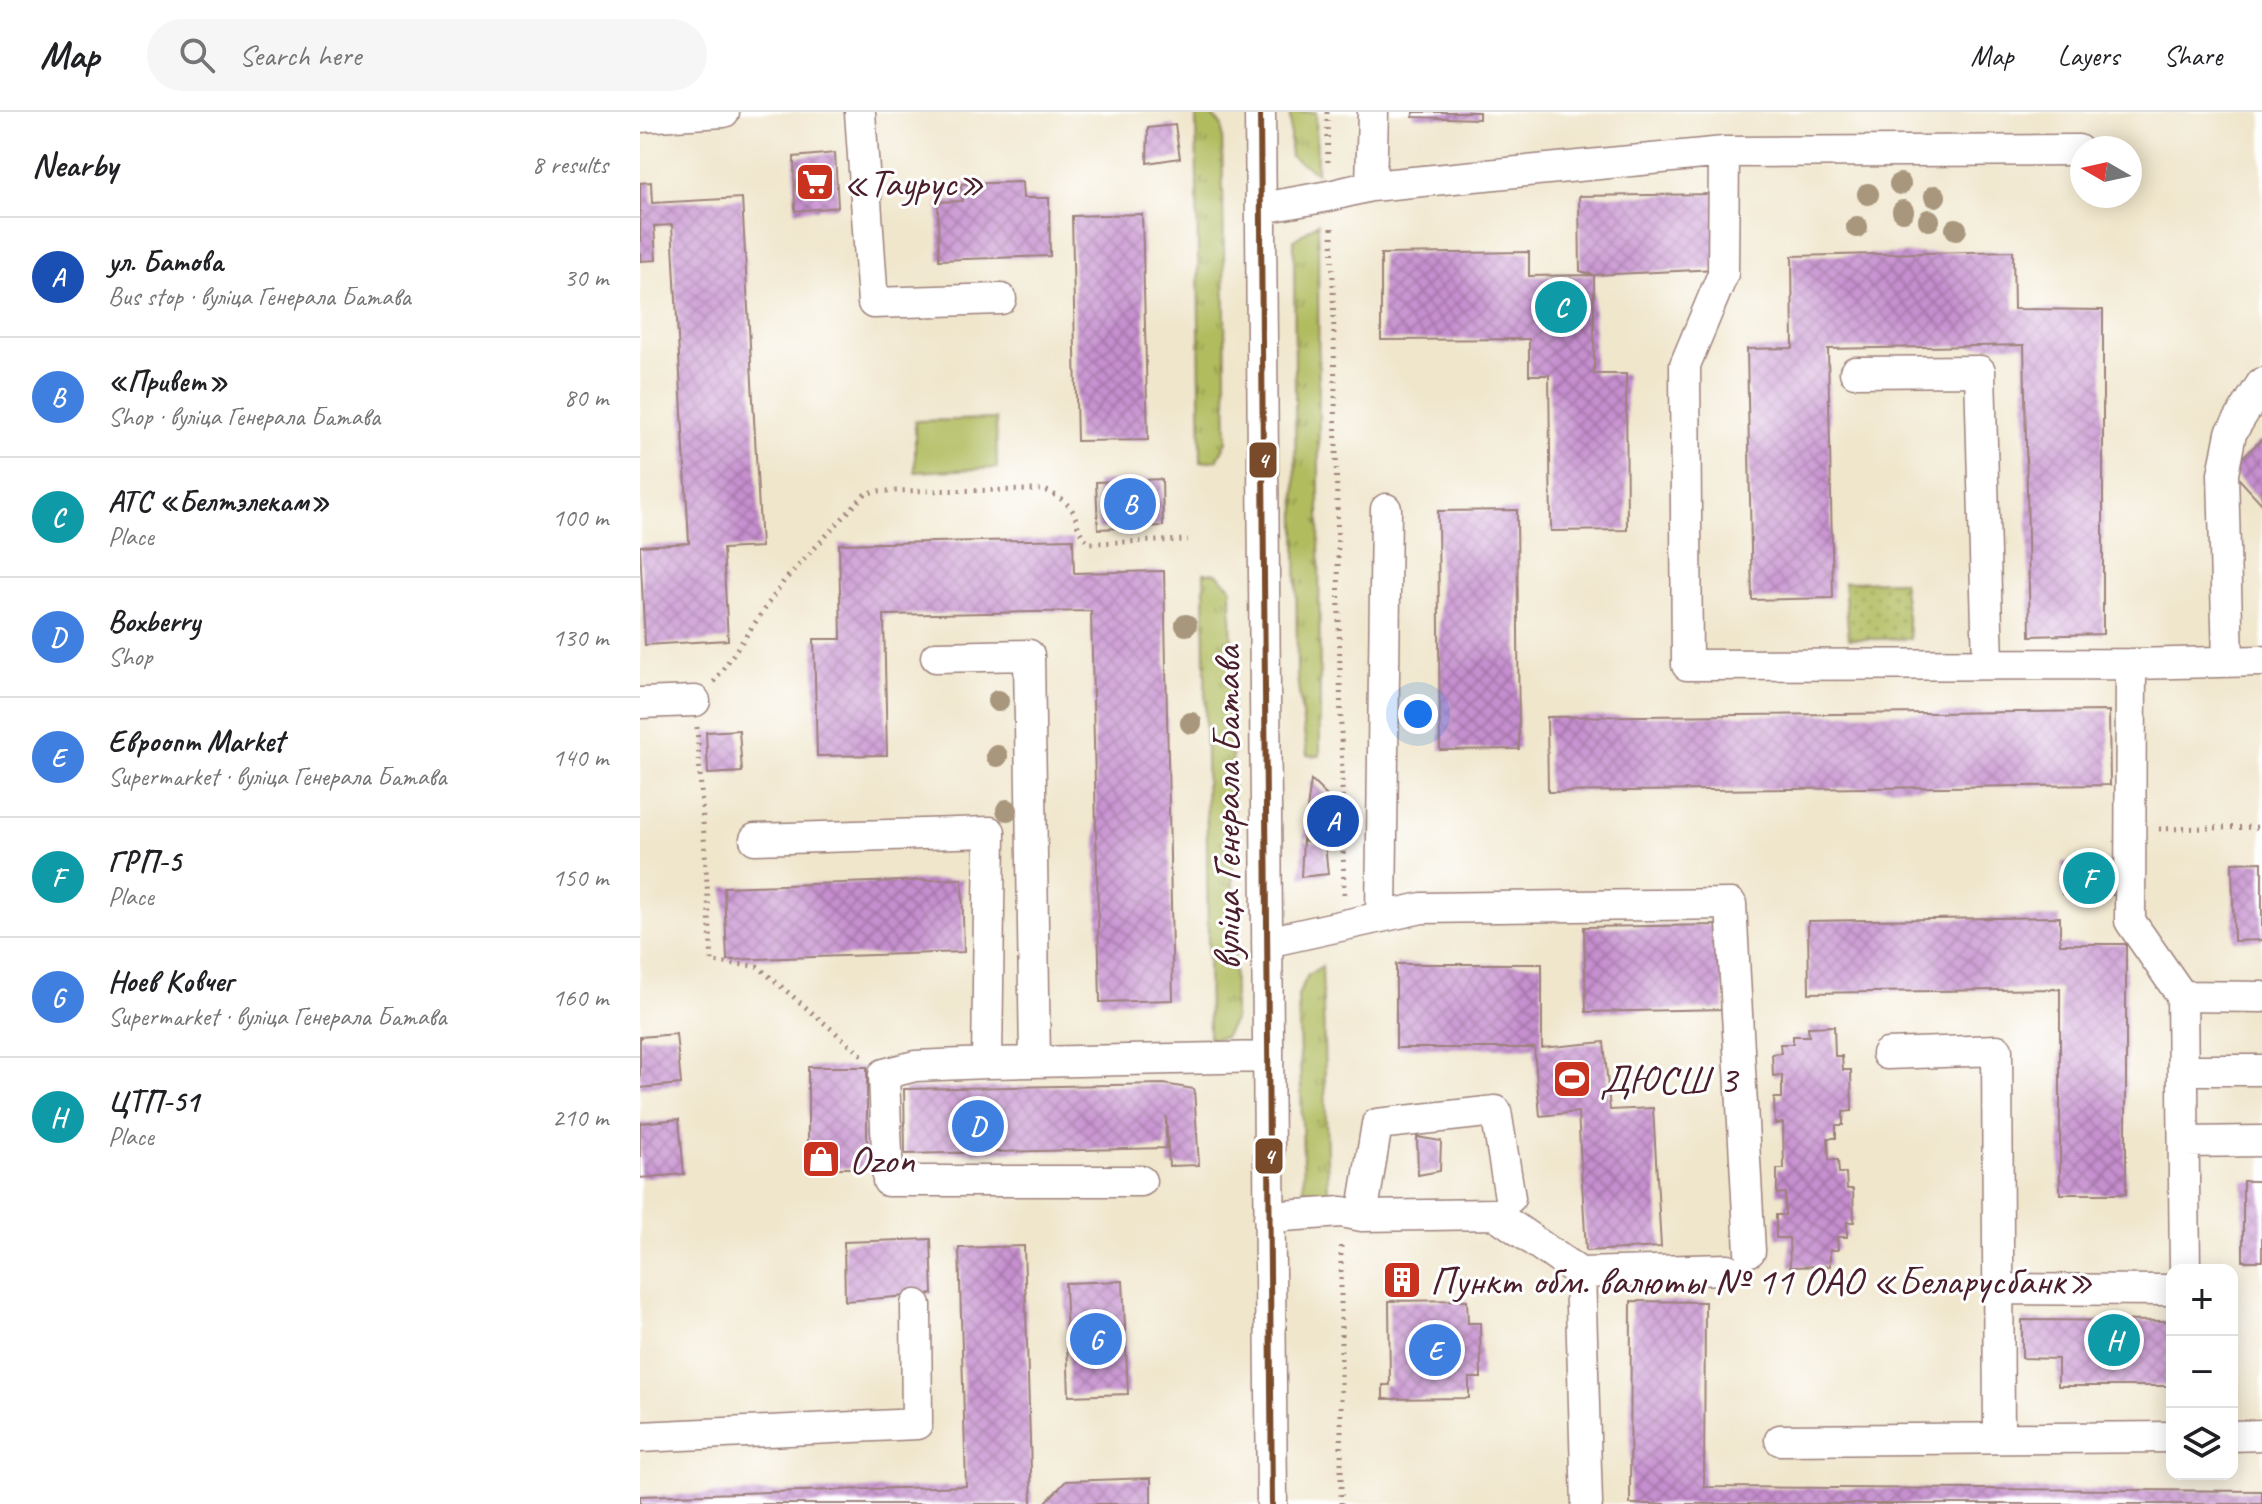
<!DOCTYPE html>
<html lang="en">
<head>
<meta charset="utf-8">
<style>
	:root { --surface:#fff; --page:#f6f6f6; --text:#202124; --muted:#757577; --line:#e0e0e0; --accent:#c8321e }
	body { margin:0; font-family:Caveat,sans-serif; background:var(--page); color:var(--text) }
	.controls { position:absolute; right:24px; bottom:24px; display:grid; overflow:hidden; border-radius:16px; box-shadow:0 4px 20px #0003 }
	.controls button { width:72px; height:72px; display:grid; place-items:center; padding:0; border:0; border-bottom:2px solid var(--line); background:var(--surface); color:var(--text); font:40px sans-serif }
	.compass { position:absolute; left:1430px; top:24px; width:72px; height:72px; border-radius:50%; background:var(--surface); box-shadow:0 4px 20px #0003; rotate:279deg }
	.you { position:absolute; left:778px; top:602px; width:28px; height:28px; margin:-20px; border:6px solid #fff; border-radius:50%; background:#1a73e8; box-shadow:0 0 0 12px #1a73e833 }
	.badge { display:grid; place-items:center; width:52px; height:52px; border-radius:50%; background:var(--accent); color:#fff; font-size:26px; font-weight:700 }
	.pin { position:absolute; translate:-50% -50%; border:4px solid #fff; box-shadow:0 2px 8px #0006 }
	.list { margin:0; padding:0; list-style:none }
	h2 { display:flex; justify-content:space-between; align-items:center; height:104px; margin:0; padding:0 32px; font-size:34px }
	h2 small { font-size:26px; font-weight:400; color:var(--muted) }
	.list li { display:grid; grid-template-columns:52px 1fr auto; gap:24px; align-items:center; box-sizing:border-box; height:120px; padding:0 32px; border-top:2px solid var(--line) }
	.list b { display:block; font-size:30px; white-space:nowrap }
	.list p { margin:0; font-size:26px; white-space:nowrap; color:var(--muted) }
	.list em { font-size:26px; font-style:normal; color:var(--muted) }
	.icon { flex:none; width:44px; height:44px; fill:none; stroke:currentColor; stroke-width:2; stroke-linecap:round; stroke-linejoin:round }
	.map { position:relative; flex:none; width:1622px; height:1392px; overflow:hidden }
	header { display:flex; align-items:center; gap:48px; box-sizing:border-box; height:112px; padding:0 40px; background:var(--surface); border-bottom:2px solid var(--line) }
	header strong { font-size:38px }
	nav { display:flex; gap:44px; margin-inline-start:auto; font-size:28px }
	.search { width:560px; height:72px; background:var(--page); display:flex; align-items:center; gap:20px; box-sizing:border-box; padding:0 28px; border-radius:44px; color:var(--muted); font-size:30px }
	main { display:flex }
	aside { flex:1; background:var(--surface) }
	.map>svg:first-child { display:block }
	.grass { fill:url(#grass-tufts); stroke:#7e6e44; stroke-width:2 }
	.park { fill:url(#park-dots); stroke:#7e6e44; stroke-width:2 }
	.pitch { fill:#b1bc5e; stroke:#7e6e44; stroke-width:2 }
	.building { fill:url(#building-cross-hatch) }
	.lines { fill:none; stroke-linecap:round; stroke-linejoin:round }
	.minor-casing { stroke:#9d827c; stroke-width:33 }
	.path { stroke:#9d827c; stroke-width:5; stroke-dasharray:2 6; stroke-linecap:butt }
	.minor { stroke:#fff; stroke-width:30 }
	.bus-1-casing { stroke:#fff; stroke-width:12 }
	.bus-1 { stroke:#7a4b2a; stroke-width:6 }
	.tree { fill:#a8977d }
	.labels { text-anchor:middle; stroke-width:6; stroke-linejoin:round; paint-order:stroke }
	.poi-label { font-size:40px; fill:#4a1f2b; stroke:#fff; text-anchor:start }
	.street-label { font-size:40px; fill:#4a1f2b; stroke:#fff }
	.line-badge { stroke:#fff; stroke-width:3 }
	.badge-label { font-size:22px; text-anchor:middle; font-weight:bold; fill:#fff }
</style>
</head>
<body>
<header>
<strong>Map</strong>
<div class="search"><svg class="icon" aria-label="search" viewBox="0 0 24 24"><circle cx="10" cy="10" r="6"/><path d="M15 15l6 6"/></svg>Search here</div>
<nav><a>Map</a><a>Layers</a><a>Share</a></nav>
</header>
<main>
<aside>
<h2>Nearby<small>8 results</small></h2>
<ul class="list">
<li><span class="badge" style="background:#1a4fb4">A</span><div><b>ул. Батова</b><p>Bus stop · вуліца Генерала Батава</p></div><em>30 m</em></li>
<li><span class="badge" style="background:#3f7fe0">B</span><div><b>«Привет»</b><p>Shop · вуліца Генерала Батава</p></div><em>80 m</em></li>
<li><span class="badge" style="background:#0f9aa8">C</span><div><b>АТС «Белтэлекам»</b><p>Place</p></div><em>100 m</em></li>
<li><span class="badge" style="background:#3f7fe0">D</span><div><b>Boxberry</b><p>Shop</p></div><em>130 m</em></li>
<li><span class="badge" style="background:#3f7fe0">E</span><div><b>Евроопт Market</b><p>Supermarket · вуліца Генерала Батава</p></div><em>140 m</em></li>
<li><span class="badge" style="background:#0f9aa8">F</span><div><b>ГРП-5</b><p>Place</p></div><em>150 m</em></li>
<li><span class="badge" style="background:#3f7fe0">G</span><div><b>Ноев Ковчег</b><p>Supermarket · вуліца Генерала Батава</p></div><em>160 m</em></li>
<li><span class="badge" style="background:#0f9aa8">H</span><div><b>ЦТП-51</b><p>Place</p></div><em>210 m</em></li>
</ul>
</aside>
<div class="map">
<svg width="1622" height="1392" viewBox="0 0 1622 1392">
	<defs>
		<pattern id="grass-tufts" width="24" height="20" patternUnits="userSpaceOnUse" patternTransform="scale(2)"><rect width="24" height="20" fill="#b1bc5e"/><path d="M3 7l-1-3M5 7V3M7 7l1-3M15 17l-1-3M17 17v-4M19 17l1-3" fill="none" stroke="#92984e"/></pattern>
		<pattern id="park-dots" width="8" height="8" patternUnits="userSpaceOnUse" patternTransform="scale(2)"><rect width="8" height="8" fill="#b1bc5e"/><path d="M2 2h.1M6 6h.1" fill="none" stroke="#92984e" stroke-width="1.8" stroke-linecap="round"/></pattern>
		<pattern id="building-cross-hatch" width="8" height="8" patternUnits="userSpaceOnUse" patternTransform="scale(2)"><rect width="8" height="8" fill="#c68fcf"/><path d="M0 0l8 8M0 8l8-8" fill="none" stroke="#a374a8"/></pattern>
	</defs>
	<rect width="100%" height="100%" fill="#fff"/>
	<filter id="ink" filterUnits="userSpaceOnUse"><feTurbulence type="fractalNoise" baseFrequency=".0125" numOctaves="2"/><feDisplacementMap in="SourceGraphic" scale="16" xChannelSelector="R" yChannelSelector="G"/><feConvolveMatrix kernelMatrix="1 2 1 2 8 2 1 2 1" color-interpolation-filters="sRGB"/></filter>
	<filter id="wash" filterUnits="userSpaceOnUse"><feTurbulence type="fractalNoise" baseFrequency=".006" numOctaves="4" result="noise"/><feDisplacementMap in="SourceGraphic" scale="32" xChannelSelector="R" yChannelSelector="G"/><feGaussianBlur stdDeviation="1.8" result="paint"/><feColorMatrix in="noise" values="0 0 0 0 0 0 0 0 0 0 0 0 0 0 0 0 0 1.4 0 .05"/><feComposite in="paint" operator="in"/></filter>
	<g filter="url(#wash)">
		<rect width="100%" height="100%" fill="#f0e6cc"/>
		<path class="grass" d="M 556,0 L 568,0 L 582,14 L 587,329 L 577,348 L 561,350 Z
			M 650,0 L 676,0 L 677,61 L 650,44 Z
			M 678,111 L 680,644 L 667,643 L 657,565 L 654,128 Z
			M 564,461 L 576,461 L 591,475 L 594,908 L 584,925 L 569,927 Z
			M 682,854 L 688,1082 L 664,1078 L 658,883 L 668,863 Z"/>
		<path class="park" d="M 1262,469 L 1270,527 L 1209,527 L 1204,470 Z"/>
		<path class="pitch" d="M 356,307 L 357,356 L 275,360 L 275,309 Z"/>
		<g id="blocks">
			<path class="building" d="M 774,0 L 839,0 L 839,7 L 773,5 Z
				M 535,13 L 540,46 L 507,51 L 508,16 Z
				M 195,41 L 198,95 L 155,99 L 154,45 Z
				M 11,70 L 12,91 L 102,86 L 121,435 L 83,437 L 88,528 L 5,533 L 0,434 L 49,431 L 32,113 L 14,114 L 16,148 L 0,149 L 0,71 Z
				M 382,70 L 383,86 L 409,86 L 410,144 L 299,148 L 298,90 L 322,89 L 321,72 Z
				M 1076,82 L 1077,157 L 954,163 L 940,159 L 939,84 Z
				M 502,102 L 508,328 L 437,329 L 432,104 Z
				M 1373,139 L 1374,197 L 1463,198 L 1463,522 L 1390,524 L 1384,233 L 1188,237 L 1193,486 L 1112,488 L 1107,237 L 1153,236 L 1152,144 Z
				M 889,140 L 889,164 L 954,163 L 954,262 L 986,262 L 987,418 L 911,419 L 909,263 L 889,263 L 889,227 L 741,228 L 741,142 Z
				M 1622,327 L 1622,392 L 1590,357 Z
				M 522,367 L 523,414 L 458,417 L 456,370 Z
				M 877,398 L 879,637 L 800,638 L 798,399 Z
				M 433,427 L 434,461 L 524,459 L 533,888 L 460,890 L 451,499 L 244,503 L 247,643 L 177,644 L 174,527 L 201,527 L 199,432 Z
				M 1469,599 L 1470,673 L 908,680 L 907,605 Z
				M 99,618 L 102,660 L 68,662 L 66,620 Z
				M 671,668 L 689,686 L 693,709 L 663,728 Z
				M 663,728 L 685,733 L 688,762 L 661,765 Z
				M 1422,750 L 1477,751 L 1476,783 L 1422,782 Z
				M 1622,750 L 1622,828 L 1594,829 L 1592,751 Z
				M 322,767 L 324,840 L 87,848 L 84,775 Z
				M 1420,805 L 1420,832 L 1486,832 L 1486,1082 L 1420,1082 L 1420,877 L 1169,881 L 1168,809 Z
				M 1082,813 L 1084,897 L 946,900 L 944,815 Z
				M 756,852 L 902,852 L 902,936 L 964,930 L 970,998 L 1013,996 L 1021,1135 L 946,1139 L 938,1000 L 900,1004 L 894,936 L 756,936 Z
				M 1194,914 L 1195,944 L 1202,944 L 1203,958 L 1211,958 L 1212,999 L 1203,1000 L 1203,1013 L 1196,1013 L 1196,1026 L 1188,1026 L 1189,1048 L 1198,1048 L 1199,1061 L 1206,1061 L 1207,1077 L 1213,1077 L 1214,1110 L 1207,1110 L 1207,1125 L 1197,1125 L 1198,1138 L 1190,1138 L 1190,1154 L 1150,1155 L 1149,1126 L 1136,1126 L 1136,1103 L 1145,1103 L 1145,1081 L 1137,1082 L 1137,1057 L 1144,1057 L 1143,1011 L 1135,1012 L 1134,986 L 1142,986 L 1142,963 L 1133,964 L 1132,942 L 1141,941 L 1140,932 L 1153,932 L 1153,924 L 1169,924 L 1168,915 Z
				M 36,922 L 41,972 L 0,976 L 0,925 Z
				M 168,955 L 227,955 L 227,1056 L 168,1056 Z
				M 524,972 L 554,977 L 559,1053 L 529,1054 L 526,1004 L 526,1036 L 265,1042 L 264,977 Z
				M 39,1007 L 44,1062 L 0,1066 L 0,1011 Z
				M 777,1025 L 801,1029 L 800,1059 L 778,1063 Z
				M 1603,1069 L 1622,1069 L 1622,1149 L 1603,1149 Z
				M 291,1127 L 293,1182 L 205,1189 L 204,1130 Z
				M 384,1134 L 392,1392 L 0,1392 L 0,1384 L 326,1374 L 319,1136 Z
				M 754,1158 L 771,1158 L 771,1179 L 754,1178 Z
				M 483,1169 L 488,1282 L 429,1284 L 425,1171 Z
				M 827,1188 L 828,1211 L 840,1211 L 841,1266 L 829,1266 L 829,1286 L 743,1287 L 743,1273 L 750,1273 L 749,1189 Z
				M 991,1189 L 1065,1190 L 1064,1375 L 1622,1379 L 1622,1392 L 990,1392 Z
				M 1382,1208 L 1531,1209 L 1531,1274 L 1418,1274 L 1418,1247 L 1382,1246 Z
				M 511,1366 L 511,1392 L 404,1392 L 426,1369 Z"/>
		</g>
	</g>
	<g filter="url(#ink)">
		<use href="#blocks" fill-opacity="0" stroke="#9d827c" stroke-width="2"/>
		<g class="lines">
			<defs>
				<path id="minor" d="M 220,0 L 233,191 L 361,187
					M 620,0 L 632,1392
					M 0,5 L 84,0
					M 1438,38 L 1084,40 L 1083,162 L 1045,253 L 1047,553 L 1491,552 L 1490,809 L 1542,884 L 1545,1158
					M 731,74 L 733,0
					M 622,96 L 689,84 L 731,74 L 1084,40
					M 1215,260 L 1340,259 L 1348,552
					M 296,545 L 389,543 L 395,949
					M 1588,549 L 1583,362 L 1591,321 L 1622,271
					M 1491,552 L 1622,549
					M 0,591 L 55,589
					M 115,727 L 350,720 L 347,951
					M 741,805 L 746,397
					M 627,830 L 782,796 L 1091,792 L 1110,1139
					M 1542,884 L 1622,885
					M 1247,942 L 1357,938 L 1359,1326
					M 1543,958 L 1622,958
					M 1544,1030 L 1622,1029
					M 501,1069 L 248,1069 L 244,962 L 275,954 L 347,951 L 628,945
					M 722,1104 L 737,1012 L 856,999 L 870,1086
					M 629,1105 L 702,1100 L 722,1104 L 855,1102 L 940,1161 L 947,1392
					M 940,1161 L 1087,1157
					M 1358,1177 L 1532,1178
					M 1592,1324 L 1622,1323
					M 0,1325 L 277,1312 L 276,1193
					M 1140,1328 L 1532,1325"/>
			</defs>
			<use href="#minor" class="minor-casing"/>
			<path class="path" d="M 687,0 L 688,55
				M 692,116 L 704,783
				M 74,570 L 144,469 L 226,381 L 239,379 L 405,378 C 415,383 425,388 432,398 C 441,412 433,416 450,431 L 548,428
				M 57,615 L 72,850 L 117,854 L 222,943
				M 1519,717 L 1622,715
				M 701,1392 L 701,1129"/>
			<use href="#minor" class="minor"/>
			<defs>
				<path id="bus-1" d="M 620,0 L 632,1392"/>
			</defs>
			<use href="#bus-1" class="bus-1-casing"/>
			<use href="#bus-1" class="bus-1"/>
		</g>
		<g class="tree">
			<circle cx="1260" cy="72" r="11"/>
			<circle cx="1228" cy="82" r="11"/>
			<circle cx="1295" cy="84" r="11"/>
			<circle cx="1263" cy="99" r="11"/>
			<circle cx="1289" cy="108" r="11"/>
			<circle cx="1217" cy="115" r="11"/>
			<circle cx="1316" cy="117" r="11"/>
			<circle cx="546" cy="513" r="11"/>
			<circle cx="358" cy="589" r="11"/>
			<circle cx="551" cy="611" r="11"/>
			<circle cx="357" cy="644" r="11"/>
			<circle cx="367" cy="698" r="11"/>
		</g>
	</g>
	<defs>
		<symbol id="supermarket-square" viewBox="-11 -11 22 22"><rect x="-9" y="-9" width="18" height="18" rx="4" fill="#c8321e" stroke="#fff"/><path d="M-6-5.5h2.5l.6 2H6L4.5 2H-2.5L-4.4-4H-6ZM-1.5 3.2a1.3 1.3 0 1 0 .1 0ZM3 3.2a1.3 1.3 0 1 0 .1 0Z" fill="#fff"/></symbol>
		<symbol id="stadium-square" viewBox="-11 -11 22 22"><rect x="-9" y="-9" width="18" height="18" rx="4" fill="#c8321e" stroke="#fff"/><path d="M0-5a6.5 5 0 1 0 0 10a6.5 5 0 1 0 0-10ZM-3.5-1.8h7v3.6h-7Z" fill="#fff"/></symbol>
		<symbol id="shop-square" viewBox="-11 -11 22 22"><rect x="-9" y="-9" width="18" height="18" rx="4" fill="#c8321e" stroke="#fff"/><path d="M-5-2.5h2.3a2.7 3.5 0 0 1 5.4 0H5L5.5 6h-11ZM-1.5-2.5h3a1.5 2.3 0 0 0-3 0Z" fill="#fff"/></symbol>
		<symbol id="building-square" viewBox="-11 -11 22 22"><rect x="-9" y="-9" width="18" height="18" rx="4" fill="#c8321e" stroke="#fff"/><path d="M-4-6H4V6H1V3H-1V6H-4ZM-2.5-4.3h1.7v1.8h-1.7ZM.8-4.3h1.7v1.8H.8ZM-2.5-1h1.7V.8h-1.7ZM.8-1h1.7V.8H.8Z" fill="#fff"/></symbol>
	</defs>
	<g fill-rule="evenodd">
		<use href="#supermarket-square" x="153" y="48" width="44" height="44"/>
		<use href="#stadium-square" x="910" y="945" width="44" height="44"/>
		<use href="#shop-square" x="159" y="1025" width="44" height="44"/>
		<use href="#building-square" x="740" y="1146" width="44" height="44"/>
	</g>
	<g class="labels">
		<g class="poi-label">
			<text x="203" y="84">«Таурус»</text>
			<text x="960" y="981">ДЮСШ 3</text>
			<text x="209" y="1061">Ozon</text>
			<text x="790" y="1182">Пункт обм. валюты № 11 ОАО «Беларусбанк»</text>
		</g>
		<g class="street-label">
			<text transform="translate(586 696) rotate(-90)" y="14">вуліца Генерала Батава</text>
		</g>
	</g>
	<g class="line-badge">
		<rect x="608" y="329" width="30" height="38" rx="8" fill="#7a4b2a"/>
		<rect x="614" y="1025" width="30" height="38" rx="8" fill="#7a4b2a"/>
	</g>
	<g class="badge-label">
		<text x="623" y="356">4</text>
		<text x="629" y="1052">4</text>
	</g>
</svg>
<div class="controls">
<button>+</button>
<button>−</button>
<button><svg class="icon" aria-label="layers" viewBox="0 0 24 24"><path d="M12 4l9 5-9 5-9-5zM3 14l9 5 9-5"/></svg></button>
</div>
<svg class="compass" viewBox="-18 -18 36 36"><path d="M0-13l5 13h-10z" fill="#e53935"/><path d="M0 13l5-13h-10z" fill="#757577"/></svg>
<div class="you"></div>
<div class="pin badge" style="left:693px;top:709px;background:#1a4fb4">A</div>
<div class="pin badge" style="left:490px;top:392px;background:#3f7fe0">B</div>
<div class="pin badge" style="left:921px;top:195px;background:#0f9aa8">C</div>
<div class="pin badge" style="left:338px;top:1014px;background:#3f7fe0">D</div>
<div class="pin badge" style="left:795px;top:1238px;background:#3f7fe0">E</div>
<div class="pin badge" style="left:1449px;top:766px;background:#0f9aa8">F</div>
<div class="pin badge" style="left:456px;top:1227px;background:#3f7fe0">G</div>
<div class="pin badge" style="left:1474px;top:1228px;background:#0f9aa8">H</div>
</div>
</main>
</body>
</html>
